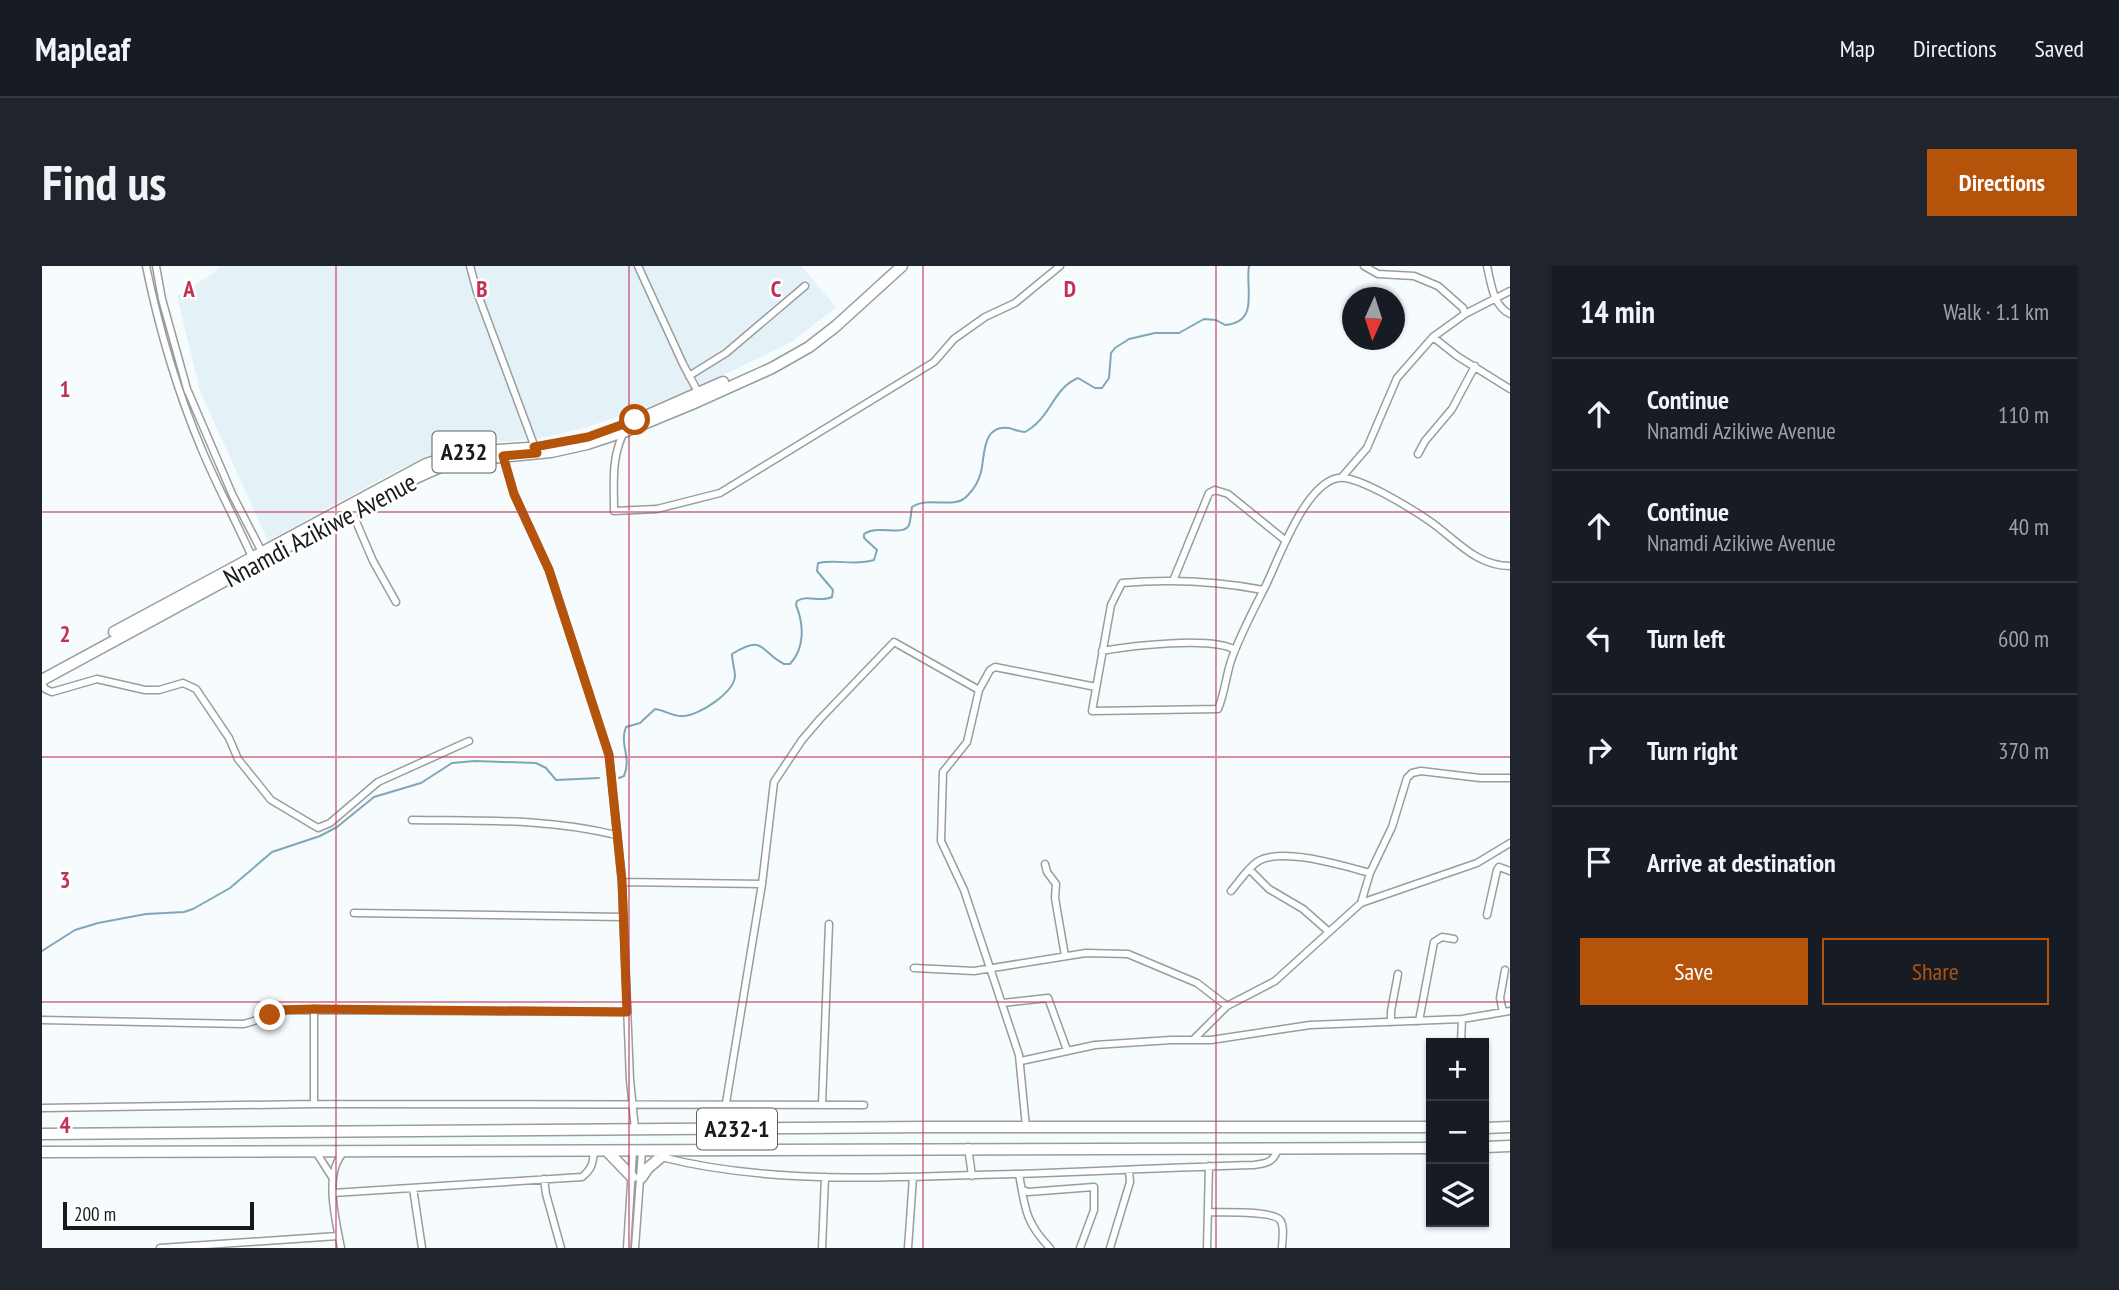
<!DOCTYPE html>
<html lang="en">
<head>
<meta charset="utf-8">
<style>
	:root { --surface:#171b24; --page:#20242c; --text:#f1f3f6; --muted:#9ea1a6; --line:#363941; --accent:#b45309 }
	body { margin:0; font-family:"PT Sans Narrow",sans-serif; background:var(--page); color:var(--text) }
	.controls { position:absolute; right:21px; bottom:21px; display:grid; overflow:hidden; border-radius:0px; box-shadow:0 2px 5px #0004 }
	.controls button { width:63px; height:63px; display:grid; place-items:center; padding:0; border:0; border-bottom:2px solid var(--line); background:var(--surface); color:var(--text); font:35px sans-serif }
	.compass { position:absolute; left:1300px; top:21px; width:63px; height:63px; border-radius:50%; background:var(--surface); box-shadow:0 2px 5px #0004; rotate:183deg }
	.scale { position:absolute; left:21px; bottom:18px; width:191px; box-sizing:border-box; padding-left:7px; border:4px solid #17191a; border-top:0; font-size:19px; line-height:24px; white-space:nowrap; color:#17191a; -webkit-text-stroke:5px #fff; paint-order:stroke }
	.stop { position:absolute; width:21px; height:21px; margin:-16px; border:5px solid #b45309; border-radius:50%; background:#fff }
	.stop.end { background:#b45309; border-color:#fff; box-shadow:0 2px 7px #0008 }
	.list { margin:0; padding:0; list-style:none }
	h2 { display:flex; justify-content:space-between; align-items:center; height:91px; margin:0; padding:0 28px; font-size:30px }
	h2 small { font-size:23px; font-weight:400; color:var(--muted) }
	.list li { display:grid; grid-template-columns:46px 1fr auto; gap:21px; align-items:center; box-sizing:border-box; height:112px; padding:0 28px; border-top:2px solid var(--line) }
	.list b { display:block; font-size:26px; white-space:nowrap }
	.list p { margin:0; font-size:23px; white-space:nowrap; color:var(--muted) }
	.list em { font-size:23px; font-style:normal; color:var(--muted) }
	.actions { display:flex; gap:14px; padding:21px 28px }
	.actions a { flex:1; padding:16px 0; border:2px solid var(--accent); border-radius:0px; text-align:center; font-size:24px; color:var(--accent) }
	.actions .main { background:var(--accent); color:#fff }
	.icon { flex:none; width:38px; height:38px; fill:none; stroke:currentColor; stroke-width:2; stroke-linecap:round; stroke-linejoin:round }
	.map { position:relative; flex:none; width:1468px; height:982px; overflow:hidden; border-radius:0px }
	header { display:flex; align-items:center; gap:42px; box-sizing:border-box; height:98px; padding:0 35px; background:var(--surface); border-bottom:2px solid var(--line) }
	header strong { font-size:33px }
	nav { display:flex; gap:38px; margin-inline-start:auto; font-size:24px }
	.intro { display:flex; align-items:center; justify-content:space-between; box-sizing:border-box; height:168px; padding:0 42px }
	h1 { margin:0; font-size:49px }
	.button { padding:18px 32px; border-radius:0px; background:var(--accent); color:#fff; font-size:24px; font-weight:700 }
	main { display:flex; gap:42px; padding:0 42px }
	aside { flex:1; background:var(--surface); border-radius:0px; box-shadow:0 2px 5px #0004 }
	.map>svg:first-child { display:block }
	.built { fill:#e4f1f6 }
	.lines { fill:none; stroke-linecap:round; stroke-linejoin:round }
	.stream { stroke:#7ea8b7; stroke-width:2 }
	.minor-casing { stroke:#989d9e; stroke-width:9 }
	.primary-casing { stroke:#989d9e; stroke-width:13 }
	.trunk-casing { stroke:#989d9e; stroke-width:13 }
	.minor { stroke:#fff; stroke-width:6 }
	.primary { stroke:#fff; stroke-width:10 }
	.trunk { stroke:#fff; stroke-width:10 }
	.route { stroke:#b45309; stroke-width:9 }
	.grid { fill:none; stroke:#c23256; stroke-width:2; stroke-opacity:0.55 }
	.labels { text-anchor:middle; stroke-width:5; stroke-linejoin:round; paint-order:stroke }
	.shield { fill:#fff; stroke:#5d5e5f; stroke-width:2 }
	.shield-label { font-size:24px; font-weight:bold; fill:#17191a }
	.street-label { font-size:26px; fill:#17191a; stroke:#fff }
	.grid-label { font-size:23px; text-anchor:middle; font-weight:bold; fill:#c23256; stroke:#fff; stroke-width:5; stroke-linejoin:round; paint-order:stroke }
</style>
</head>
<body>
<header>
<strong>Mapleaf</strong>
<nav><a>Map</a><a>Directions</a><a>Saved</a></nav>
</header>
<div class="intro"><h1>Find us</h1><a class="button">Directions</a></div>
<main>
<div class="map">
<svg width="1468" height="982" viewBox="0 0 1468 982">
	<rect width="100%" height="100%" fill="#f6fbfd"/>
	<path class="built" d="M 178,0 L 759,0 L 794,41 L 751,75 L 665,117 L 603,142 L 541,162 L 495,173 L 441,177 L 394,186 L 352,206 L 226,275 L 158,125 L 135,30 L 170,8 Z"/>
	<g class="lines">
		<path class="stream" d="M 577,512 L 582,510 C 590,491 577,479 584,461 L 598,457 L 613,443 C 623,444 631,451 641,450 C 656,450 692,427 693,410 C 693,404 690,395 690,388 C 723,368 717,385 742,398 L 748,398 C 763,382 762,358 754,339 L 755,335 C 766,328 778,337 790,331 L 791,324 L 775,305 L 776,297 C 795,293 814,300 832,294 L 835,284 L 822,272 L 822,268 C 838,258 861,271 867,259 C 869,253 869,246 870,241 C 887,229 913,245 926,229 C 932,223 937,214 939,206 C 943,189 940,158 967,162 C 972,163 977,166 983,166 C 1010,151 1010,123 1036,112 L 1053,122 L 1060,122 L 1067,112 L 1069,87 L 1073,82 L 1087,73 L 1113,67 L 1137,67 L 1162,53 L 1174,54 L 1183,59 C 1218,56 1203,23 1207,0
			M 0,685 L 33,664 L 56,657 L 104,648 L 142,646 L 151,643 L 188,622 L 230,586 L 278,570 L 295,561 L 332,531 L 379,517 L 410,497 L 433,495 L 494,497 L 504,502 L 514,514 L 557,512"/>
		<defs>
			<path id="minor" d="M 104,0 C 117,63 135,125 160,184 C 175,220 194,255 210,291
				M 114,0 L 120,33 L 145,123 L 191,230 L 220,286
				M 428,0 L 435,26 L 495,187
				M 596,0 L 641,98 L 656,126
				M 1322,0 L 1336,8 L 1372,10 L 1396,20 L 1421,42 L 1423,48
				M 1445,0 C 1449,17 1451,40 1468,48
				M 1391,71 L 1415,90 L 1468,123
				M 647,110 L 684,87 L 763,20
				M 582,166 C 569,192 572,217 572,245 L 615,243 L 678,227 L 892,96 L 912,73 L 943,51 L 973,37 L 1018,0
				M 1376,188 L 1383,175 L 1410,143 L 1433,100
				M 461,190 L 472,228 L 507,304 L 567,489 L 580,616 L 588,814 L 593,863
				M 1300,211 L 1325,182 L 1355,112 L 1391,71 L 1423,48 L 1468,25
				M 310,246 L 331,295 L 354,336
				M 1131,315 L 1167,227 L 1173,224 L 1186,228 L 1244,275
				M 1221,324 C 1174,315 1128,313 1080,317 L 1069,339 L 1050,445 L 1176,443 C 1183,427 1184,408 1190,392 C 1199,367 1212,343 1224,319 C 1237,292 1263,218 1296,212 C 1314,208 1370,243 1386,254 C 1413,272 1433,300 1468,300
				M 1060,385 C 1088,380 1170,370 1193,384
				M 0,417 L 3,423 L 10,426 L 55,413 L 103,424 L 117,424 L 141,417 L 154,423 L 187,472 L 196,493 L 229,534 L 276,562 L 288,557 L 336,516 L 427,475
				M 370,554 C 440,555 505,552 574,569
				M 1003,598 L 1005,606 L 1014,618 L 1013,632 L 1023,690
				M 1208,604 L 1227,623 L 1261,643 L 1286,665
				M 580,616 L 720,618
				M 1189,625 C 1197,616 1205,603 1215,596 C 1238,580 1302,600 1328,607
				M 1319,637 L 1328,607 L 1350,561 L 1365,512 L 1370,507 L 1379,505 L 1438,512 L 1468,512
				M 312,647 L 582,651
				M 1445,649 L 1455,604 L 1457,601 L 1468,605
				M 872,702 L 932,705 L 1044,687 L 1086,688 L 1155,717 L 1185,740
				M 961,737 L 1006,732 L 1025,784
				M 1461,746 L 1458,732 L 1463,704
				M 0,754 L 201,758 C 218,755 231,745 248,744 L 585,746
				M 1377,755 L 1392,676 L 1400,671 L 1412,673
				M 1349,756 L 1349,745 L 1356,708
				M 1151,774 L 1185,740 L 1233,715 L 1319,637 L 1435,597 L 1468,577
				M 1419,777 L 1420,753
				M 979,795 L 1053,779 L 1129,774 L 1169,774 L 1268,759 L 1420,753 L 1468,745
				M 684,837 L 720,618 L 732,516 L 760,474 L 778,453 L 852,376 L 937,424
				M 272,838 L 272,743
				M 780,838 L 787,658
				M 0,842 L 272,838 L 822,839
				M 984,861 L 977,789 L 922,624 L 899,575 L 901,506 L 925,476 L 937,424 L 948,404 L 953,401 L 1054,421
				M 926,881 L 930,910
				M 274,886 L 290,911
				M 619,891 C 710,914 806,913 899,910 C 1003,908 1108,902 1212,899 C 1226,897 1232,896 1236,882
				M 977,908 C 983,942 983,956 1008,982
				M 502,913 L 504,928 L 519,982
				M 371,922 L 380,982
				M 981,924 L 986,926 L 1052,921 L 1052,944 L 1038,982
				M 291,927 L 540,911 C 550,903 551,897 552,885
				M 1166,946 C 1179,947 1230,944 1238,954 C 1243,960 1240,975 1240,982
				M 118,982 L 296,970
				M 299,982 C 294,955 281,907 302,886
				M 585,982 L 591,885
				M 593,982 L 600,885
				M 780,982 L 783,911
				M 866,982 L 871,911
				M 1068,982 L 1088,916 L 1087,904
				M 1165,982 L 1167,900"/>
			<path id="primary" d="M 597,153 L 681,116
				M 72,366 L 384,198 L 421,186 L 487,182
				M 0,414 L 365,216 L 398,201 L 419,195 L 509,186 L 545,178 L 587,164 L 650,138 L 730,102 L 767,81 L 794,60 L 860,0"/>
			<path id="trunk" d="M 1442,862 L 1468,861
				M 0,868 L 888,861 L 1389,861
				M 1442,881 L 1468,880
				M 565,885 L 590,911
				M 0,886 L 1389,882
				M 599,912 L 606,902 L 626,885"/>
		</defs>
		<use href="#minor" class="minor-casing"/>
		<use href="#primary" class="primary-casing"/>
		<use href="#trunk" class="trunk-casing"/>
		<use href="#minor" class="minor"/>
		<use href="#primary" class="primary"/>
		<use href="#trunk" class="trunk"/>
	</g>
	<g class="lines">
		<path class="route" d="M 228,749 L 237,744 L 272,743 L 585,746 L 580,615 L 567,489 L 507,304 L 472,228 L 461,190 L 495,187 L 492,181 L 546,171 L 593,154"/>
	</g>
	<path class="grid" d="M 294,0 L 294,982M 587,0 L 587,982M 881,0 L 881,982M 1174,0 L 1174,982M 0,246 L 1468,246M 0,491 L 1468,491M 0,736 L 1468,736"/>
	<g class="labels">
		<g class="shield">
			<rect x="390.5" y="165.5" width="63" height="41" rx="5"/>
			<rect x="655" y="842.5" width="80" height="41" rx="5"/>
		</g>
		<g class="shield-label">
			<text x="422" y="194">A232</text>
			<text x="695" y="871">A232-1</text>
		</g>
		<g class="street-label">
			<text transform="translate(278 264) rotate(-28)" y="9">Nnamdi Azikiwe Avenue</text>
		</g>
	</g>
	<g class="grid-label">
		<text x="147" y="31">A</text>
		<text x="440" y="31">B</text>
		<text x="734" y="31">C</text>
		<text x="1028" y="31">D</text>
		<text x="23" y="131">1</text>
		<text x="23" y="376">2</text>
		<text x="23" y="622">3</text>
		<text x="23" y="867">4</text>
	</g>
</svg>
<div class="controls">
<button>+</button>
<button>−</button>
<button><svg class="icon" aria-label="layers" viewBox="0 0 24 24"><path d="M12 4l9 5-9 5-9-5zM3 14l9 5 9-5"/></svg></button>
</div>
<svg class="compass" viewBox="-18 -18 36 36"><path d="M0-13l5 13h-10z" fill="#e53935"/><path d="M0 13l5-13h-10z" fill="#9ea1a6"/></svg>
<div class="scale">200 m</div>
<div class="stop" style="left:593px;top:154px"></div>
<div class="stop end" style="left:228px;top:749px"></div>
</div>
<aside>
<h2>14 min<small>Walk · 1.1 km</small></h2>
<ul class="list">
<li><svg class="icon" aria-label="ahead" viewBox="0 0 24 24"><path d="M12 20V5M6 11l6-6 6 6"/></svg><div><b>Continue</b><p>Nnamdi Azikiwe Avenue</p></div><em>110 m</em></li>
<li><svg class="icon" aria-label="ahead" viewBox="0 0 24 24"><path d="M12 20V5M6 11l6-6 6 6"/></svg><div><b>Continue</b><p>Nnamdi Azikiwe Avenue</p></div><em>40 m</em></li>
<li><svg class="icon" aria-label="left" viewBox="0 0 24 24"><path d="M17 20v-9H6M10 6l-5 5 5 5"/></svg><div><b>Turn left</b></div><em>600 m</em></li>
<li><svg class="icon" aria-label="right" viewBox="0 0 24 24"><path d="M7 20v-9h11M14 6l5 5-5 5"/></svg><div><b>Turn right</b></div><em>370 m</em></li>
<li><svg class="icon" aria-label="arrive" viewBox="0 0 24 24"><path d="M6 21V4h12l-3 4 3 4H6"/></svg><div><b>Arrive at destination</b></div></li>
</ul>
<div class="actions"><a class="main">Save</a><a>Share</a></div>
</aside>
</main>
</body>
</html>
